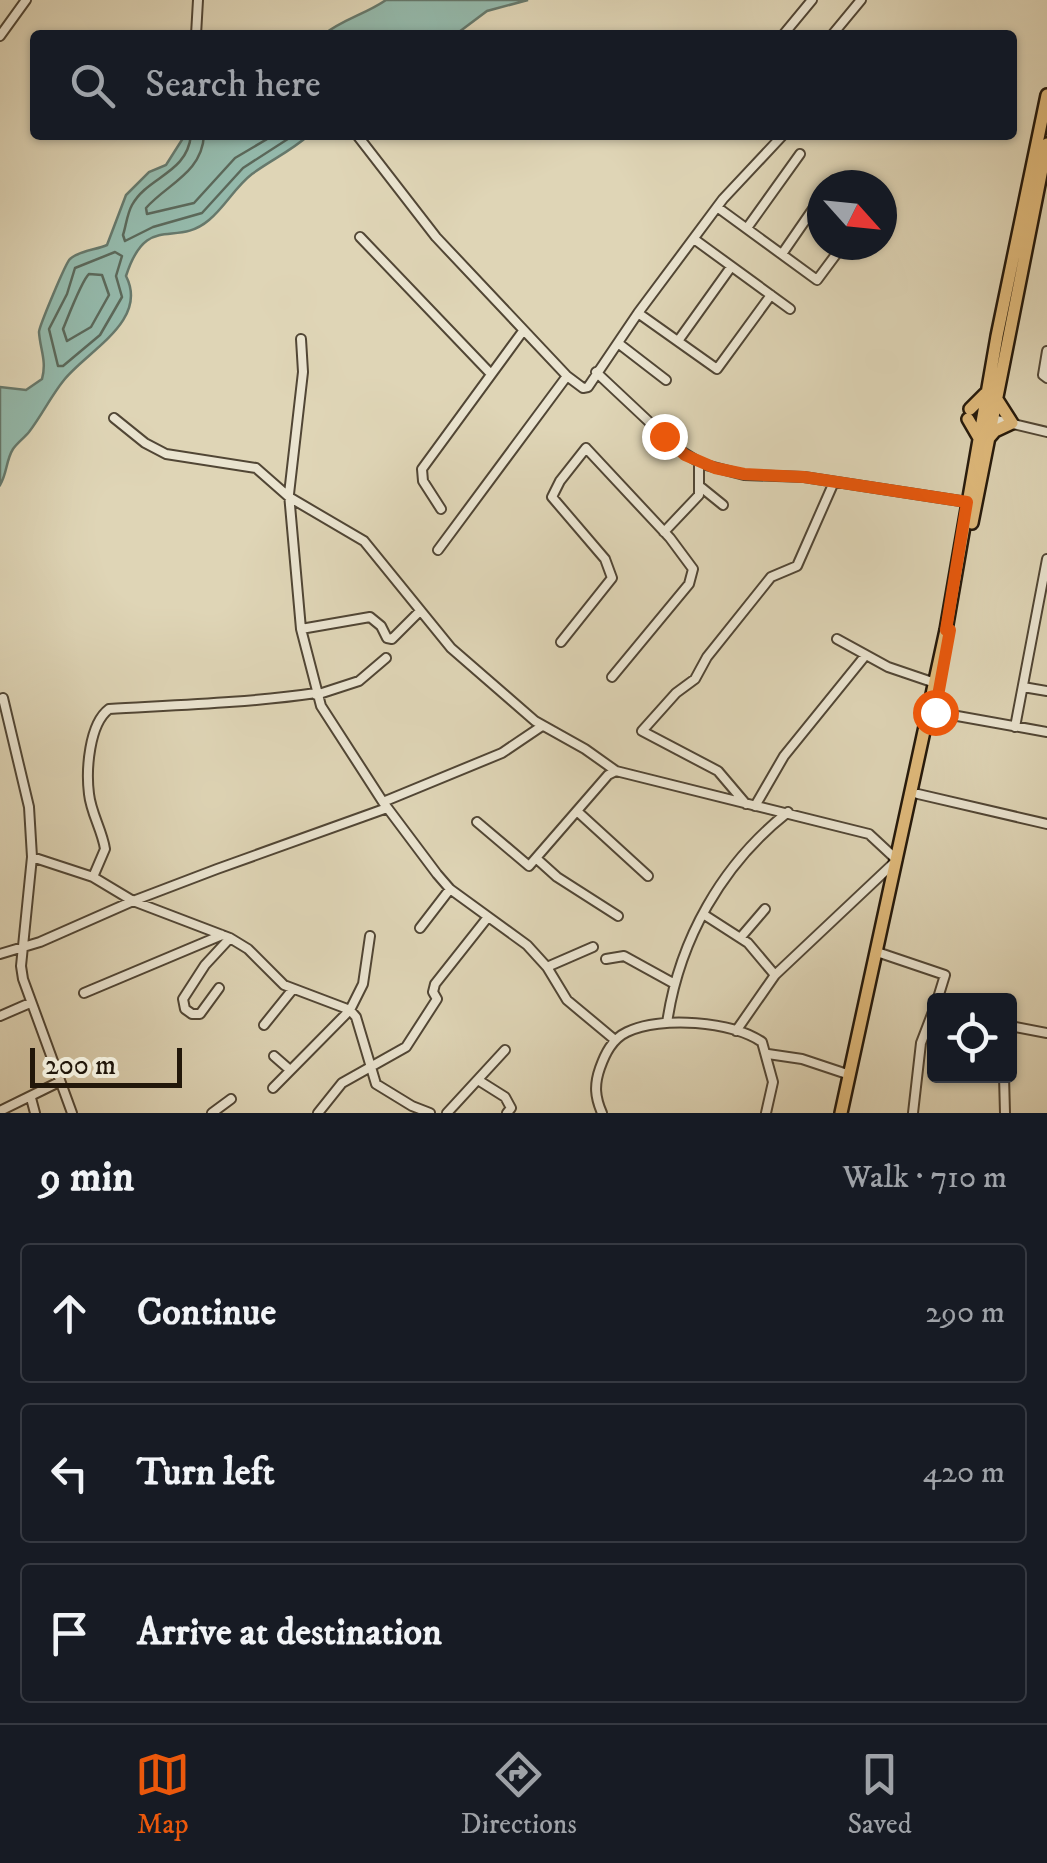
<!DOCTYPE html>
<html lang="en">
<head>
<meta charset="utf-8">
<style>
	:root { --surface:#171b24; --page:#242831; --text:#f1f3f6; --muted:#9ea1a6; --line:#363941; --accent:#ea580c }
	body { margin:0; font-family:"IM FELL DW Pica",serif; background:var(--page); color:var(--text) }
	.controls { position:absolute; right:30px; bottom:30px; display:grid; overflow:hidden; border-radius:10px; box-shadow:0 2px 8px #0004 }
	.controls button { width:90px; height:90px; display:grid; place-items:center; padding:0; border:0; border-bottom:2px solid var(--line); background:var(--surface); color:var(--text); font:50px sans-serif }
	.compass { position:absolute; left:807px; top:170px; width:90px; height:90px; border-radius:50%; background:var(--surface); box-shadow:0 2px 8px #0004; rotate:117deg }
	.scale { position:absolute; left:30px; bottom:25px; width:152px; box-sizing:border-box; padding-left:10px; border:5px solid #22170a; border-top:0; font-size:28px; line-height:35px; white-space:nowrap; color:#22170a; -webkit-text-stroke:8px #eae4d0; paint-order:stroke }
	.stop { position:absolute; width:30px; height:30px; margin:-22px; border:8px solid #ea580c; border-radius:50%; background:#fff }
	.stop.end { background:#ea580c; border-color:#fff; box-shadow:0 2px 10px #0008 }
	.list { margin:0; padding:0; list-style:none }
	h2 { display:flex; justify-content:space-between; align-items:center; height:130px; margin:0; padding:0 40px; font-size:42px }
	h2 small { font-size:32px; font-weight:400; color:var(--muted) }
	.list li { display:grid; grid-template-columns:65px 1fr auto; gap:30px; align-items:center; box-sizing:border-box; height:140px; margin:0 20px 20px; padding:0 20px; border:2px solid var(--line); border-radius:10px }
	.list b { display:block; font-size:38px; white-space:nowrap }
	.list em { font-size:32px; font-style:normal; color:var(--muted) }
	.icon { flex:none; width:55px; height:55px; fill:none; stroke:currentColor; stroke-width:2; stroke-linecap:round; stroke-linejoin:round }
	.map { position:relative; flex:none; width:1047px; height:1113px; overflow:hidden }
	.search { position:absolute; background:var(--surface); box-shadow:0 2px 8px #0004; left:30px; right:30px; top:30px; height:110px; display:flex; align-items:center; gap:25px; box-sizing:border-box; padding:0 35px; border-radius:10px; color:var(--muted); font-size:38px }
	.sheet { height:610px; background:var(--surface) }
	nav { display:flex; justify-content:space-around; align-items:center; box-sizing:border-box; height:140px; border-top:2px solid var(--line); background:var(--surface); font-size:28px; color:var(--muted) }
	nav a { display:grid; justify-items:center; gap:5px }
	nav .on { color:var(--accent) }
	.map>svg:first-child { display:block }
	.water { fill:#94b9ab; stroke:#66786b; stroke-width:2.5 }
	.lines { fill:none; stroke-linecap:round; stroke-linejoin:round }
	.shore { stroke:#5b685a; stroke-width:2.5 }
	.minor-casing { stroke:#514635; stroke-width:12 }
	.major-casing { stroke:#22170a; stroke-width:16 }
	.minor { stroke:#eae4d0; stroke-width:8 }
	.major { stroke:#e0ba7b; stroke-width:11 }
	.route { stroke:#ea580c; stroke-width:12 }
</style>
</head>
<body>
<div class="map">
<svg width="1047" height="1113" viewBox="0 0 1047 1113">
	<rect width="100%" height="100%" fill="#dfd5b6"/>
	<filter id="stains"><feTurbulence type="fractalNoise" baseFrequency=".002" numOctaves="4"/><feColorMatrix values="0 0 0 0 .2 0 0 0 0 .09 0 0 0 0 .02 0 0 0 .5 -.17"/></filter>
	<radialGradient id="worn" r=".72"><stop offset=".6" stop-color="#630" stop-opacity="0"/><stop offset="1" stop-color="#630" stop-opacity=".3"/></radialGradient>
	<path class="water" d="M 386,0 L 528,0 L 487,11 L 455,35 L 323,35 C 343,19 366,14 386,0 Z
		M 185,135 L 309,135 C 291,151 271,160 252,174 C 235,187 225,207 209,220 C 175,249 147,211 126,276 C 149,321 87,351 64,380 C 51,396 42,415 29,432 C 24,438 17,443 13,449 C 6,460 7,474 0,485 L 0,387 L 26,390 L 42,379 C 47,361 40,349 39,332 C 39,327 66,262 70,259 C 80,250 96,250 107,245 L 126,195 L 149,172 L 166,165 Z"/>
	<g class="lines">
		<path class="shore" d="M 191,135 C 187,174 148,176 132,205 C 127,214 126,226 123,235 L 125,241 L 153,227 L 202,213 L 243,168 L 294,135
			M 204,135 C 202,173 167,184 146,208 L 147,214 L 194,203 L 235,158 L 274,135
			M 115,252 L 122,256 L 116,276 L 122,297 L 100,335 L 63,366 L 58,366 L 49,329 L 67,294 L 75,268 Z
			M 89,274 L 102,275 L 109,295 L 91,327 L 67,341 L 63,329 C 68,317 82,280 89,274 Z"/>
		<defs>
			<path id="minor" d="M 196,35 L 198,0
				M 783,35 L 812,0
				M 832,35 L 861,0
				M 0,36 L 26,0
				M 357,135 L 436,237 L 567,376 L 583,388 L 588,387 L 638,313 L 723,199 L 783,135
				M 830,185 L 834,180
				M 717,207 L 817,280 L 843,245
				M 747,228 L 800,154
				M 360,237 L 491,374
				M 694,239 L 790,309
				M 782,254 L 822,196
				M 638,313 L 717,369 L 771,295
				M 301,339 L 303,372 L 289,494 L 301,629 L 321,706 L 383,802 L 437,874 L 450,889 L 527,945 L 547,967 L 567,1000 L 615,1040
				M 678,341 L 731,267
				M 618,343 L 666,380
				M 1047,351 L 1043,375 L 1047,378
				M 596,372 L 678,449 L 702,464 L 744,475 L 804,477 L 967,502
				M 114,418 L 145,443 L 166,454 L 256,468 L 289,497 L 364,541 L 451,648 L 535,721 L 585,749 L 616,771
				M 992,419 L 1047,432
				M 702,488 L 723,505
				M 441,509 L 423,481 L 422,469 L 523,331
				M 664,532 L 699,495 L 699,462
				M 438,550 L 567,376
				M 301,629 L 370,617 L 381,626 L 387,638 L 392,639 L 419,612
				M 837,639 L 888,667 L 935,683
				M 561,642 L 612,578 L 605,559 L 552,497 L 560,481 L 586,448 L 670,538 L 693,569 L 689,584 L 612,677
				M 1023,687 L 1047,691
				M 316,695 L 359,681 L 386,658
				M 3,698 L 29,807 L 32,857 L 21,966 L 23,979 L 72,1113
				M 935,712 L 1047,732
				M 1015,727 L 1047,559
				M 918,794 L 1047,824
				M 383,802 L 502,753 L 542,726
				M 746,804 L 718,771 L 642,731 L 676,693 L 695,679 L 707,657 L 771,577 L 797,566 L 834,482
				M 755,806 L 784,756 L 865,656
				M 578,812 L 648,876
				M 477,822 L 529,866 L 608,775 L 616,771 L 869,834 L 897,860 L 775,975 L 736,1031
				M 32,857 L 93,877 L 133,901 L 230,938 L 248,949 L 284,985 L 350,1010 L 356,1017 L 376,1084 L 412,1106 L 430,1113
				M 537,859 L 557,877 L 618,916
				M 93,877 L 105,849 C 102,830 91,813 89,794 C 86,770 89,724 109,709 C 179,705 247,703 316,693
				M 703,914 L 748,943 L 775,975
				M 420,928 L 450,889
				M 741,937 L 765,909
				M 877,952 L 945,975 L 937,1001
				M 0,954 L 40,942 L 133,901 L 217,869 L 387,808
				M 606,959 L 624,956 L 673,983
				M 547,967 L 593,947
				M 219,988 L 200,1014 L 192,1014 L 185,1009 L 183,999 L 205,965 L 230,938
				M 84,993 L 222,935
				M 0,1016 L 30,1003
				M 667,1023 C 679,940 722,864 788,812
				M 264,1025 L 293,989
				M 1010,1026 L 1047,1033
				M 768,1054 L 802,1059 L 850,1075
				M 274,1056 L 290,1070
				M 1004,1076 L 1005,1113
				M 478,1080 L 505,1097 L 511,1108 L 507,1113
				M 273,1088 L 350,1010 L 363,984 L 370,936
				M 31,1098 L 35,1113
				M 0,1111 L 59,1082
				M 212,1113 L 231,1099
				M 318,1113 L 342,1083 L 406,1047 L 437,999 L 433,992 L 435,984 L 488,917
				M 447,1113 L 505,1050
				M 602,1113 C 595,1097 594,1085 600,1068 C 605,1054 612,1039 627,1032 C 661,1016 732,1021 762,1042 L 773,1082 L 766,1113
				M 913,1113 L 921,1043 L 934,1009"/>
			<path id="major" d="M 970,409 L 985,394
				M 968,419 L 979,438
				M 989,438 L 995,431 L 1012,423 L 998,401
				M 972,523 L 1047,144
				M 841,1113 L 946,630 L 997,336 L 1047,95"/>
		</defs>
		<use href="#minor" class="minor-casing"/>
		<use href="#major" class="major-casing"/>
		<use href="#minor" class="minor"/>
		<use href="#major" class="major"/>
	</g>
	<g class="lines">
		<path class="route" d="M 664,436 L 685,455 L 715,468 L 744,474 L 804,477 L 967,502 L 946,630 L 950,630 L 935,712"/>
	</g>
	<rect width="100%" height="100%" filter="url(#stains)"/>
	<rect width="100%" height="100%" fill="url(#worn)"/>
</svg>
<div class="controls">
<button><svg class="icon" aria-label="locate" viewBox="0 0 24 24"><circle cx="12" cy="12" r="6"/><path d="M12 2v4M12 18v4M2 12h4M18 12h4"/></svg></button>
</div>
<svg class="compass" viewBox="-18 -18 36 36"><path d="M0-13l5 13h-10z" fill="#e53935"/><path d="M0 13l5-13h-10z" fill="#9ea1a6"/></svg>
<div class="scale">200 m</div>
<div class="stop" style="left:935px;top:712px"></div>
<div class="stop end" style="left:664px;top:436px"></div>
<div class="search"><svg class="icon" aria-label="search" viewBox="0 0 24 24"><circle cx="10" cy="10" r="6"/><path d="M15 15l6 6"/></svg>Search here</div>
</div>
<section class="sheet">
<h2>9 min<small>Walk · 710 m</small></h2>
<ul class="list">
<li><svg class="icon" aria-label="ahead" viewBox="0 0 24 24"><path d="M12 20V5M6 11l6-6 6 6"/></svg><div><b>Continue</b></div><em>290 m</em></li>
<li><svg class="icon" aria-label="left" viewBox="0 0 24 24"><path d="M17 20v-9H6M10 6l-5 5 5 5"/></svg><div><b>Turn left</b></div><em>420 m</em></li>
<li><svg class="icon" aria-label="arrive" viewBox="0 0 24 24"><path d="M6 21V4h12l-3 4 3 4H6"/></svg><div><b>Arrive at destination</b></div></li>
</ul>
</section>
<nav>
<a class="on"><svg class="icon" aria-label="map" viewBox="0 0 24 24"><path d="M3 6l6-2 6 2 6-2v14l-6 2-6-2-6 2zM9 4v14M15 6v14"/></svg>Map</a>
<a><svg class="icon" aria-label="directions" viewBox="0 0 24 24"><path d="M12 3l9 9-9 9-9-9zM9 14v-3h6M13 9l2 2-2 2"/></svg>Directions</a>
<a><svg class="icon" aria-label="saved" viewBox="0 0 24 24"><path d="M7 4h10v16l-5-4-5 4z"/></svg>Saved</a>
</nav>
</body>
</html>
